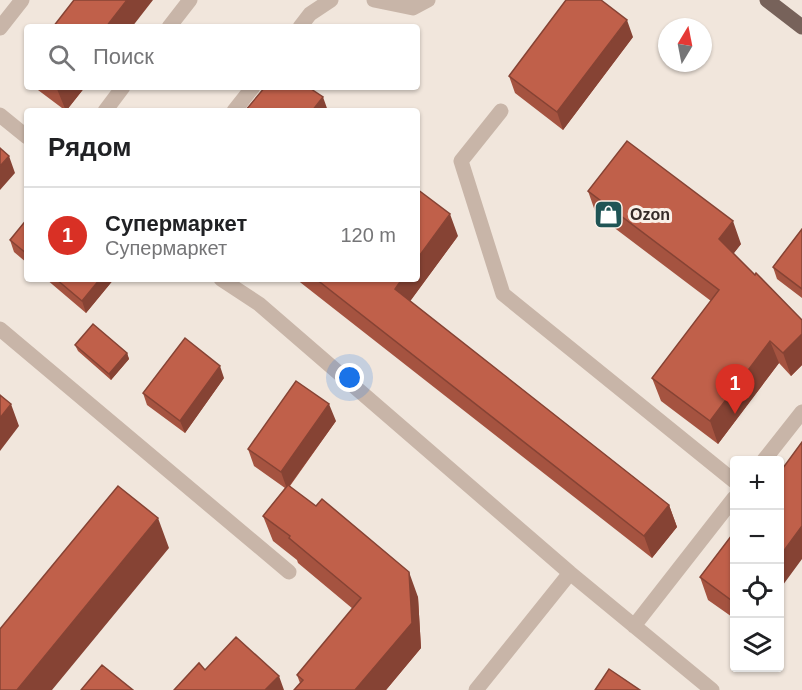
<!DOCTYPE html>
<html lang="ru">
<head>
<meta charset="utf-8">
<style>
	:root { --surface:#fff; --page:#f6f6f6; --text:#202124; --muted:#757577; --line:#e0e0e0; --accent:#d93025 }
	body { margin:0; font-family:Arial,sans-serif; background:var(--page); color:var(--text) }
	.controls { position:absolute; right:18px; bottom:18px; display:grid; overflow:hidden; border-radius:6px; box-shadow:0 2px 4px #0004 }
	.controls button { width:54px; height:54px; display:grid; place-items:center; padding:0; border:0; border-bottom:2px solid var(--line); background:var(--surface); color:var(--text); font:30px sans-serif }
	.compass { position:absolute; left:658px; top:18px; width:54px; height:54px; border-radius:50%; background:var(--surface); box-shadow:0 2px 4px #0004; rotate:10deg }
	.you { position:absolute; left:350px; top:378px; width:21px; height:21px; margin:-15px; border:4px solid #fff; border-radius:50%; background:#1a73e8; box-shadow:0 0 0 9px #1a73e833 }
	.badge { display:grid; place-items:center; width:39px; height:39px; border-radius:50%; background:var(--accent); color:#fff; font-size:20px; font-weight:700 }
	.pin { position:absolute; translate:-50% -50px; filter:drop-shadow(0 2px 3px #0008) }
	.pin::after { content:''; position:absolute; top:32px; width:21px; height:18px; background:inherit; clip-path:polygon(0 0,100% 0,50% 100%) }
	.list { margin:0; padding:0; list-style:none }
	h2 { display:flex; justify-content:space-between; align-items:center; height:78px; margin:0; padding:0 24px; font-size:26px }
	h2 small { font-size:20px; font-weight:400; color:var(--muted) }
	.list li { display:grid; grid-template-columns:39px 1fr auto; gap:18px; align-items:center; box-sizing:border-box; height:96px; padding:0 24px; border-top:2px solid var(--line) }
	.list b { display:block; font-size:22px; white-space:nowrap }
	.list p { margin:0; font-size:20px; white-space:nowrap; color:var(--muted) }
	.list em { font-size:20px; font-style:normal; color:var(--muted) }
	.icon { flex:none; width:33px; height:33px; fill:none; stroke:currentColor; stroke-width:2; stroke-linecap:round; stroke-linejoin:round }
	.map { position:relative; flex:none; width:802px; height:690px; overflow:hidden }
	.search { position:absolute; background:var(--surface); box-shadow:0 2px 4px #0004; left:24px; top:24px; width:396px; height:66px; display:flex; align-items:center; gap:15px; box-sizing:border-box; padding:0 21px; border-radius:6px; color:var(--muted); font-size:22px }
	.panel { position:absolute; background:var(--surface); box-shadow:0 2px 4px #0004; left:24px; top:108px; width:396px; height:174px; border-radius:6px }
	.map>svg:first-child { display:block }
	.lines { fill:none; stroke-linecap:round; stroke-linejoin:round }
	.minor { stroke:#c8b5a8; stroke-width:15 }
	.major { stroke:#77625a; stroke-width:15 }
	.wall { fill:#a55340 }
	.shaded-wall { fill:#864334 }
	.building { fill:#c0604a; stroke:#864334; stroke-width:1.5 }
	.labels { text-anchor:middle; stroke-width:6; stroke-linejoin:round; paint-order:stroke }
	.poi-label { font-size:16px; font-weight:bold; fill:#352b28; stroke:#f9f0e8; text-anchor:start }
</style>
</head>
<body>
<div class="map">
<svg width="802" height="690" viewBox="0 0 802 690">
	<rect width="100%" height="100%" fill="#f1e6dc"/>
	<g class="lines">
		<path class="minor" d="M 374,0 L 413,8 L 428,0
			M 169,27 L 190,0
			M 300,27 L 310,14 L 331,0
			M 0,28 L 22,0
			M 105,111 L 123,87
			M 234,111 L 253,87
			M 501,111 L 461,161 L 503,294 L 734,481
			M 0,115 L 27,137
			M 221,279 L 259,304 L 570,573 L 712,690
			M 0,329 L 289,572
			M 764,460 L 802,412
			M 634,626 L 734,498
			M 476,690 L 570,573"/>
		<path class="major" d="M 767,0 L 802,27"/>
	</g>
	<path class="wall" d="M 633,37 L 563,130 L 515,93 L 509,76 Z
		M 34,87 L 85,87 L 66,111 Z
		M 588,191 L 741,244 L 733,254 L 802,320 L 802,365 L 791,376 L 779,363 L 718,444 L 661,401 L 652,378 L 711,301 L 596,214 Z
		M 27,219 L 27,263 L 14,252 L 10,240 Z
		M 802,229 L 802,298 L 777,279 L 773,267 Z
		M 458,236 L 410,301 L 669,505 L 677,527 L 652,558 L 296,279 L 417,279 Z
		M 46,279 L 114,279 L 86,313 Z
		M 75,345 L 127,353 L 129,359 L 111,380 L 78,351 Z
		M 224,378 L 185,433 L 147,405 L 143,393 Z
		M 336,421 L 290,486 L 418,597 L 421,648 L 386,690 L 294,690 L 300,683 L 297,675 L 353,609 L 298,563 L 297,560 L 273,541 L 263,516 L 285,488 L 254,466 L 248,449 Z
		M 735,531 L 735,619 L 708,600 L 700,577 Z"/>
	<path class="shaded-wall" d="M 127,0 L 153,0 L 132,27 L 106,27 Z
		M 627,20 L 633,37 L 563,130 L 557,112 Z
		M 59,87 L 85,87 L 66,111 L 57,89 Z
		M 323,97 L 328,111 L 312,111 Z
		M 9,156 L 15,173 L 0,190 L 0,166 Z
		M 450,214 L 458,236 L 403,311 L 395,289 L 402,279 L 417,279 L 417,259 Z
		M 733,221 L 741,244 L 727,262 L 719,239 Z
		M 100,279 L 114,279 L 86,313 L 82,301 Z
		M 802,334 L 802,365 L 791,376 L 783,353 Z
		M 770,341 L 779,363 L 718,444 L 710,421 Z
		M 127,353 L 129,359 L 111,380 L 109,374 Z
		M 220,366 L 224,378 L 185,433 L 180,421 Z
		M 11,404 L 19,426 L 0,451 L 0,418 Z
		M 329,404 L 336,421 L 287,489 L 281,472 Z
		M 669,505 L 677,527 L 652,558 L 644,536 Z
		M 158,518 L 169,548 L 52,690 L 17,690 Z
		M 802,526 L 802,559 L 780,589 L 780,556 Z
		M 409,572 L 418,597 L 421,648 L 386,690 L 355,690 Z
		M 279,676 L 284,690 L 265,690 Z"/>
	<path class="building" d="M 74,0 L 127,0 L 106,27 L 53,27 Z
		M 566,0 L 601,0 L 627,20 L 557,112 L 509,76 Z
		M 265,87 L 308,87 L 323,97 L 312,111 L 245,111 Z
		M 627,141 L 733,221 L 719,239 L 755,275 L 756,273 L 802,320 L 802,334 L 783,353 L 770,341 L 710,421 L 652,378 L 719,290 L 588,191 Z
		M 0,148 L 9,156 L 0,166 Z
		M 417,189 L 450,214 L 417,259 Z
		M 27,219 L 27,254 L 10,240 Z
		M 802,229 L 802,289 L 773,267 Z
		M 56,279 L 100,279 L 82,301 Z
		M 316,279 L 402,279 L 395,289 L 669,505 L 644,536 Z
		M 93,324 L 127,353 L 109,374 L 75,345 Z
		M 185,338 L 220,366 L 180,421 L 143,393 Z
		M 296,381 L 329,404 L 281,472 L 248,449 Z
		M 0,395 L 11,404 L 0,418 Z
		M 802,442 L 802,526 L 780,556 L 780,472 Z
		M 288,485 L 316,506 L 322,499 L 409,572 L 412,623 L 355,690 L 294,690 L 303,680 L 297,675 L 361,598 L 289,538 L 290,536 L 263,516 Z
		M 118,486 L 158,518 L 17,690 L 0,690 L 0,629 Z
		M 735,531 L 735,603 L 700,577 Z
		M 236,637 L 279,676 L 265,690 L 174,690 L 199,663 L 205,670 Z
		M 102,665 L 133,690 L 81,690 Z
		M 609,669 L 640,690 L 595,690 Z"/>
	<defs>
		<symbol id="shop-square" viewBox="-11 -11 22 22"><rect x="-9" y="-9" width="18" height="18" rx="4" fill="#1f5455" stroke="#f9f0e8"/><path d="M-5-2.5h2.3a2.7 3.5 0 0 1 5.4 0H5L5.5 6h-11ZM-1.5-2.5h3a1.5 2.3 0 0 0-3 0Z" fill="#fff"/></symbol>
	</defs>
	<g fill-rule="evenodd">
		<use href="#shop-square" x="592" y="198" width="33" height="33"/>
	</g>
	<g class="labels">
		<g class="poi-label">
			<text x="630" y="220">Ozon</text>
		</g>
	</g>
</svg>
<div class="controls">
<button>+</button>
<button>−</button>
<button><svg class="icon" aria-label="locate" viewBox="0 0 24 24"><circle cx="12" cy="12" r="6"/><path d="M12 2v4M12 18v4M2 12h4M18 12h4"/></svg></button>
<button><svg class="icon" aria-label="layers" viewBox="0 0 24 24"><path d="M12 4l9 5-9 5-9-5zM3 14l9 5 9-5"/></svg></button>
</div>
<svg class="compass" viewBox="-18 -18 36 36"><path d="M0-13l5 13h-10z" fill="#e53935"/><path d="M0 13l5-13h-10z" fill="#757577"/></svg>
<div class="you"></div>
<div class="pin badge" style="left:735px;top:414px">1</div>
<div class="search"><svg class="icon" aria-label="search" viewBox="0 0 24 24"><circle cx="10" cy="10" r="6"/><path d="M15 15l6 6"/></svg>Поиск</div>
<section class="panel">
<h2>Рядом<small></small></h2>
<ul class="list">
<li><span class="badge">1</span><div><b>Супермаркет</b><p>Супермаркет</p></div><em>120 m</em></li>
</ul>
</section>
</div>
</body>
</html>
